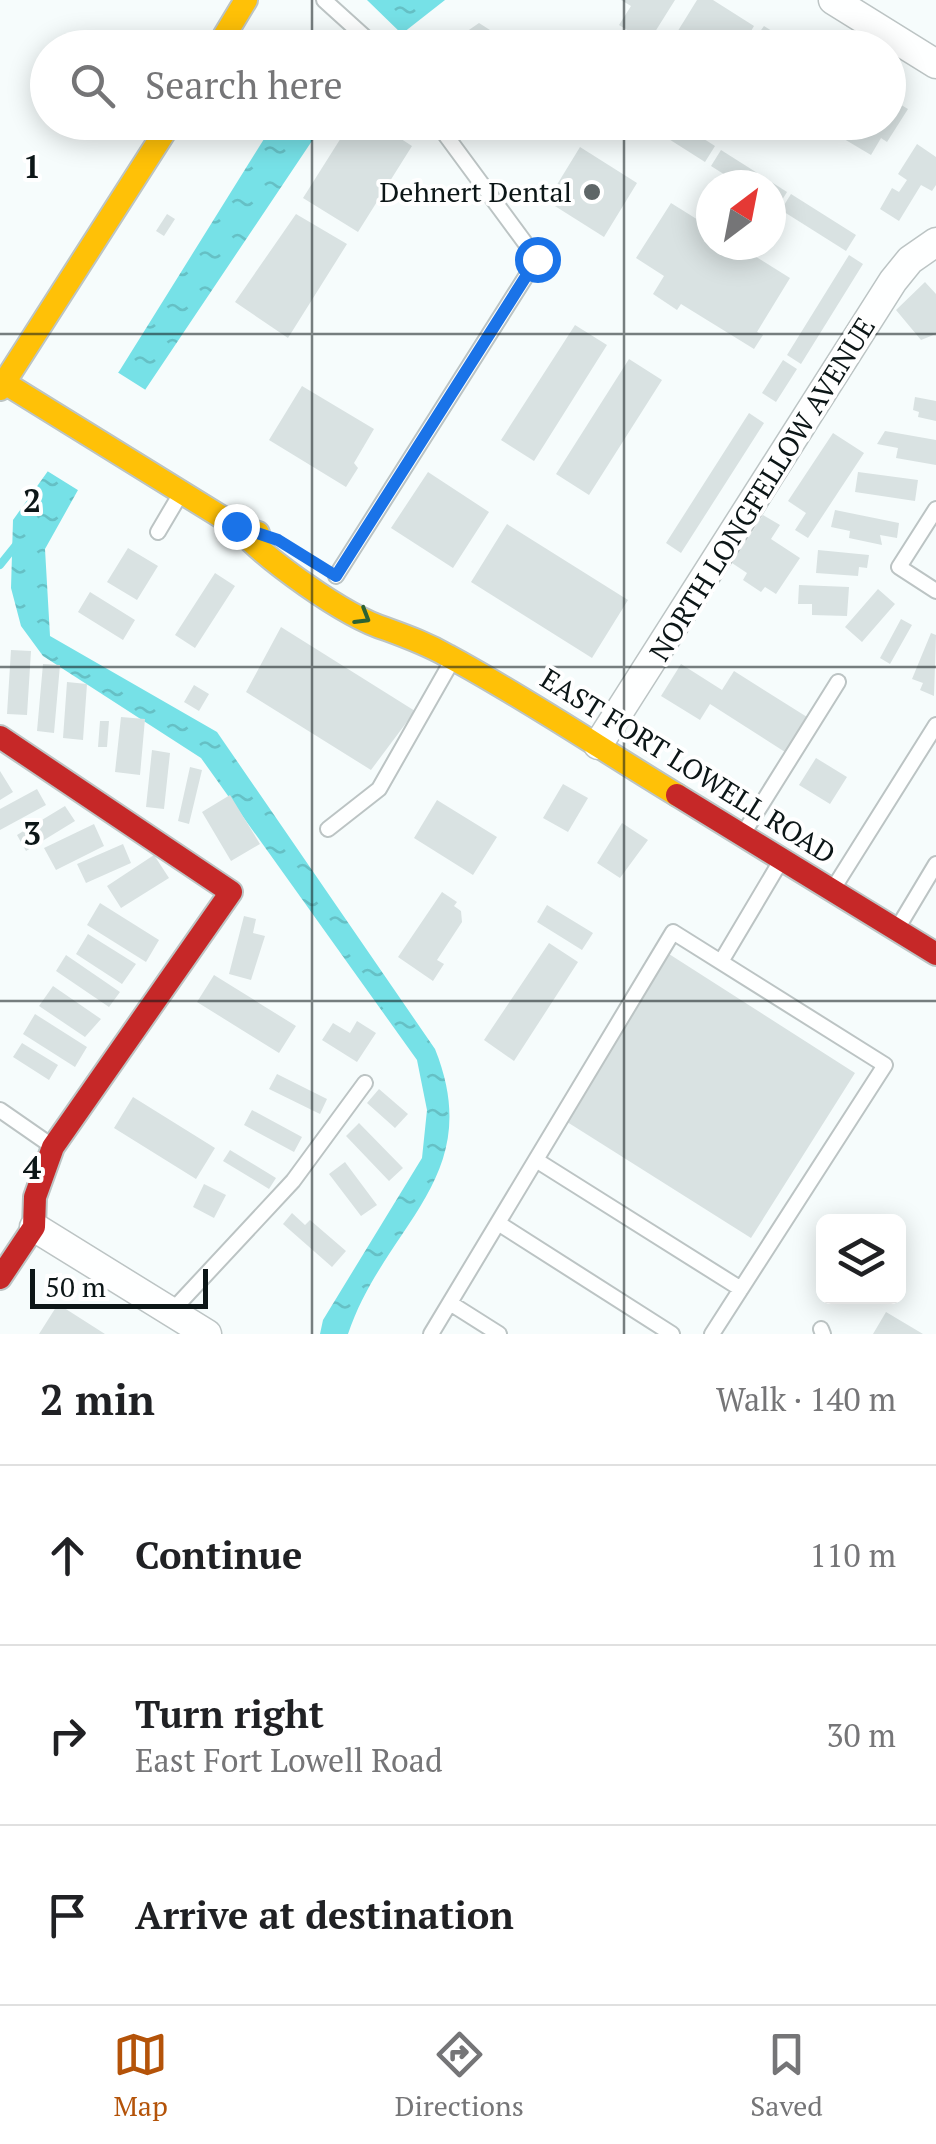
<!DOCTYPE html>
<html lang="en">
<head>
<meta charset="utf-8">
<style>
	:root { --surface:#fff; --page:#f2f2f2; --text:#202124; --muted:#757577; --line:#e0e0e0; --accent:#b45309 }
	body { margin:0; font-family:"PT Serif",serif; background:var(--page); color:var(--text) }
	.controls { position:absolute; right:30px; bottom:30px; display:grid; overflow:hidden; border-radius:15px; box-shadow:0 5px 25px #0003 }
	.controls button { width:90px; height:90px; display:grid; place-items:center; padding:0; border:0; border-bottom:2px solid var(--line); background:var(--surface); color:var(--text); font:50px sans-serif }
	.compass { position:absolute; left:696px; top:170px; width:90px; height:90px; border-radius:50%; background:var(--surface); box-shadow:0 5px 25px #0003; rotate:32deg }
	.scale { position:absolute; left:30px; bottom:25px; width:178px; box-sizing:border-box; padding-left:10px; border:5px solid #0c1617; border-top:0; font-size:28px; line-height:35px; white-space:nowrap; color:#0c1617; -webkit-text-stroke:8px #fff; paint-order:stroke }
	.stop { position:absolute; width:30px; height:30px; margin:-22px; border:8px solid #1a73e8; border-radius:50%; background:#fff }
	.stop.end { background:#1a73e8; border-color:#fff; box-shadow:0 2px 10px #0008 }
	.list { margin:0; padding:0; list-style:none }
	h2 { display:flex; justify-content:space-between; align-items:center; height:130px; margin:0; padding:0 40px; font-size:42px }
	h2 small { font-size:32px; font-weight:400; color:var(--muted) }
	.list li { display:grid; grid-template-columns:65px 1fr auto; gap:30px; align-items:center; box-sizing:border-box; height:180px; padding:0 40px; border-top:2px solid var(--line) }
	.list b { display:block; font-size:38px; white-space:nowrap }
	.list p { margin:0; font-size:32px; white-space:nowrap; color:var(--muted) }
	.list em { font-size:32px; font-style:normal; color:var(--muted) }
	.icon { flex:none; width:55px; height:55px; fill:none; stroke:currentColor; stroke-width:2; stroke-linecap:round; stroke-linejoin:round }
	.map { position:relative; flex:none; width:936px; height:1334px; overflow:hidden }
	.search { position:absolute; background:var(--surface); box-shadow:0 5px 25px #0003; left:30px; right:30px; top:30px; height:110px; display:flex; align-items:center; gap:25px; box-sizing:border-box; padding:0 35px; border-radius:55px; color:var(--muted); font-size:38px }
	.sheet { height:670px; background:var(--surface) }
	nav { display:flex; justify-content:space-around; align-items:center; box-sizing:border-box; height:140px; border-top:2px solid var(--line); background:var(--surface); font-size:28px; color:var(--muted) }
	nav a { display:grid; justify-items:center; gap:5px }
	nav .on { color:var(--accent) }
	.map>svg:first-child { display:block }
	.water { fill:url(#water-ripples) }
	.pier { fill:#f6fcfc }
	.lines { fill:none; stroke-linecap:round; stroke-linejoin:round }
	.stream { stroke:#76e1e7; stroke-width:8 }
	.building { fill:#d9e2e2 }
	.lane-casing { stroke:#bcc4c4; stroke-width:18 }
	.street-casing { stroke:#bcc4c4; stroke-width:31 }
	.slow-casing { stroke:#bcc4c4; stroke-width:26 }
	.jam-casing { stroke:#bcc4c4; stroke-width:26 }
	.lane { stroke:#feffff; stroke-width:14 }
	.street { stroke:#feffff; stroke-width:28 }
	.slow { stroke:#ffc107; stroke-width:22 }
	.jam { stroke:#c62828; stroke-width:22 }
	.oneway { stroke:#2c6234 }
	.route { stroke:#1a73e8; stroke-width:12 }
	.grid { fill:none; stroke:#0c1617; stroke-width:2.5; stroke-opacity:0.55 }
	.poi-dot { fill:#5e6667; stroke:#fff; stroke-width:4 }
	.labels { text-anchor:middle; stroke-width:8; stroke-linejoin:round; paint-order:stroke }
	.poi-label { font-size:28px; fill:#0c1617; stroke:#fff; text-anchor:end }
	.street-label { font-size:28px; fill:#0c1617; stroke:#fff }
	.grid-label { font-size:32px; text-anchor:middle; font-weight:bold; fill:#0c1617; stroke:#fff; stroke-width:8; stroke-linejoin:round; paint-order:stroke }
</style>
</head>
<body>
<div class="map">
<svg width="936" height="1334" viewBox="0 0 936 1334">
	<defs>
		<pattern id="water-ripples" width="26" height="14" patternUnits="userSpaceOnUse" patternTransform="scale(2.5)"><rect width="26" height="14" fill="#76e1e7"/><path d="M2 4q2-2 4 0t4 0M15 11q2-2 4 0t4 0" fill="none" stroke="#65c0c5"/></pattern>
	</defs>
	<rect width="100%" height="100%" fill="#f6fcfc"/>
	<path class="water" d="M 365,0 L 445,0 L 385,47 L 320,48 Z
		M 274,123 L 324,123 L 78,490 L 45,549 L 50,636 L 217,732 L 435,1049 C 487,1178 385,1224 348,1334 L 320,1334 L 323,1320 L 422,1158 L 427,1110 L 417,1060 L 201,758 L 43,656 L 21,626 L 11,588 L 13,520 L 120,370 Z"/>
	<path class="pier" d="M 358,0 L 367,0 L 405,37 L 393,48 L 338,47 L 324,33 Z
		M 114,370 L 152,394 L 81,492 L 44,469 Z"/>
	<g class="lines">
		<path class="stream" d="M 0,565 L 16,545"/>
	</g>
	<path class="building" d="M 621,0 L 675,0 L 648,43 L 619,25 L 631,6 Z
		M 697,0 L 713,0 L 754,26 L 741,48 L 727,41 L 723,48 L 679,48 L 671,42 Z
		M 479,23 L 518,48 L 443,48 Z
		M 764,26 L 799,48 L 748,48 Z
		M 888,97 L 908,109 L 887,142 L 881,138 L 871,155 L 844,139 L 854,122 L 888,122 Z
		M 351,122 L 375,122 L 412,146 L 358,232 L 303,198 Z
		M 642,122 L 677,122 L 715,146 L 705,162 Z
		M 917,144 L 936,157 L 936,185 L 932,191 L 921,185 L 899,221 L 880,209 L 892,188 L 899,192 L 907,180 L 898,174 Z
		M 580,147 L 637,183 L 604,237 L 547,201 Z
		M 721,150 L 787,192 L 777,208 L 771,204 L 771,185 L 741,185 L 711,166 Z
		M 791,194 L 856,235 L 846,251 L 781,210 Z
		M 671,203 L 711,228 L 711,245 L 737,245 L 790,278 L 757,332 L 763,335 L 754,349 L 681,304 L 677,310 L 653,294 L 664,276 L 636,258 Z
		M 167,214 L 175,219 L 164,236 L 156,231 Z
		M 296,214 L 347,244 L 288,338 L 235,302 Z
		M 849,255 L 863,264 L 801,364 L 787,355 Z
		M 925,282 L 936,294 L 936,334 L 921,340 L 896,310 Z
		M 575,325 L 607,345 L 534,461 L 501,440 Z
		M 629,359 L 662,380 L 589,495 L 556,474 Z
		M 783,360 L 797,369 L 776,402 L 762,393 Z
		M 302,386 L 374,429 L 354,463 L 358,468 L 346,487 L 269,440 Z
		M 915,397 L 936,401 L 936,421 L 918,417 L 919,412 L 913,410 Z
		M 749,413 L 764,423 L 681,553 L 666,543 Z
		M 885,431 L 936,440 L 936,465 L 896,458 L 898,448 L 877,444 Z
		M 833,433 L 864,453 L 808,538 L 795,530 L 806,513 L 788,501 Z
		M 428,472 L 489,512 L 453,568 L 391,528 Z
		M 858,472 L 918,480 L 915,501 L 855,492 Z
		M 835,510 L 899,523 L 897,538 L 880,535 L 882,545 L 849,538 L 850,531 L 831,527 Z
		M 763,515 L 780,525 L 771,539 L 800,558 L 776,594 L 765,587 L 761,592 L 743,580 L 747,573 L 732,563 Z
		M 507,524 L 628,600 L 592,658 L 471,582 Z
		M 128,548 L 158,566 L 137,600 L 107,582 Z
		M 818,550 L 869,555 L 867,568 L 859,567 L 858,576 L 816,573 Z
		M 215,573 L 235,586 L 195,648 L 175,635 Z
		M 799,585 L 849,587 L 847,616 L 812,615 L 812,604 L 798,604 Z
		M 878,589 L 895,604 L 862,642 L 845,627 Z
		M 90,592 L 135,620 L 123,640 L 78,612 Z
		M 901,619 L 912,625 L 890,664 L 880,658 Z
		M 281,627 L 415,711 L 371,770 L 246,692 Z
		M 931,633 L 936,635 L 934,696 L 920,690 L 923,683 L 912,679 Z
		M 11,650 L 31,651 L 27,715 L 7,714 Z
		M 43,664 L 60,665 L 54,733 L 37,731 Z
		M 681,664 L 722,690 L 734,671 L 807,717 L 785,752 L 710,704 L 700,720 L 661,696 Z
		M 67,682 L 87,684 L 83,740 L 63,738 Z
		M 194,685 L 209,694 L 199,711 L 184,702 Z
		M 121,717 L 145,719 L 140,775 L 115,772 Z
		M 100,721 L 109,721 L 107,747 L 98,747 Z
		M 152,750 L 170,753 L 164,809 L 146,807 Z
		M 816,758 L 847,777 L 830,804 L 799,785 Z
		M 190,767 L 202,770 L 189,824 L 178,821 Z
		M 0,771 L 13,792 L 0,800 Z
		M 563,784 L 588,798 L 568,832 L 543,818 Z
		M 37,789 L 46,805 L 0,830 L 0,809 Z
		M 230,795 L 260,844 L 231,861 L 202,812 Z
		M 437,800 L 497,837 L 473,875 L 414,838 Z
		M 65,806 L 75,821 L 26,851 L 17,835 Z
		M 622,823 L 648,840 L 620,878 L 597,863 Z
		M 94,824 L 104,846 L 56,870 L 44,848 Z
		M 123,844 L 131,863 L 86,883 L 77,864 Z
		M 154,855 L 169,878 L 121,908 L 107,886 Z
		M 442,892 L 457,902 L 454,906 L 461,911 L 462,922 L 437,960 L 444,964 L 433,981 L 398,957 Z
		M 100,903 L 159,940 L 146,962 L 87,925 Z
		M 547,905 L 593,933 L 582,950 L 537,922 Z
		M 244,916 L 256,919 L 253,933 L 265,936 L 251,980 L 229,974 Z
		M 88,934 L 136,964 L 122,984 L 76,954 Z
		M 549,943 L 578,962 L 514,1061 L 484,1040 Z
		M 669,954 L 855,1073 L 751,1238 L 564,1120 Z
		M 66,955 L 120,992 L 109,1007 L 56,971 Z
		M 214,975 L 296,1026 L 279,1053 L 197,1002 Z
		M 53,986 L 101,1019 L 85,1037 L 39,1006 Z
		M 35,1014 L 87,1047 L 75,1067 L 23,1034 Z
		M 357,1021 L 376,1033 L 357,1062 L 322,1040 L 333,1023 L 350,1033 Z
		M 22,1043 L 58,1065 L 49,1080 L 13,1057 Z
		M 277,1074 L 327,1099 L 320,1114 L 269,1089 Z
		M 379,1089 L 408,1114 L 395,1128 L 367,1103 Z
		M 133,1097 L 215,1148 L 196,1179 L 114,1128 Z
		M 252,1110 L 302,1137 L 294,1152 L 244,1125 Z
		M 359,1123 L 403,1168 L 389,1181 L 346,1136 Z
		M 230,1150 L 276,1178 L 269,1189 L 223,1161 Z
		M 345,1162 L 377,1205 L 361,1216 L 329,1174 Z
		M 204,1184 L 226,1195 L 214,1218 L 193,1207 Z
		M 292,1213 L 305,1225 L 310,1220 L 346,1251 L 332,1267 L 283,1224 Z
		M 58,1304 L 105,1334 L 39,1334 Z
		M 886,1312 L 923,1334 L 873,1334 Z"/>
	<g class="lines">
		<defs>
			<path id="lane" d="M 324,0 L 377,48
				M 936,509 L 899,567 L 936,591
				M 158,532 L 181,493
				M 336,576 L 537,259 L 436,122
				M 328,829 L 379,789 L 453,659
				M 743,834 L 838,682
				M 833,889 L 936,725
				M 897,929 L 936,864
				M 722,960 L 779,864
				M 0,1110 L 49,1144
				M 536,1160 L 741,1289
				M 498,1223 L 672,1334
				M 450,1303 L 499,1334
				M 171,1312 L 293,1181 L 365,1083
				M 821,1329 L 823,1334
				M 431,1334 L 673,932 L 885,1065 L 712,1334"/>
			<path id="street" d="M 833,0 L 936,64
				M 598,745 L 893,281 L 910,260 L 936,242
				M 34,1227 L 207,1334"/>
			<path id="slow" d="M 217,48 L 246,0
				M 0,380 L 236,526 L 258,533
				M 0,389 L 171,122
				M 236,526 C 265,559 344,616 386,629 C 408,637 427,644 448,656 C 526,698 601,749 677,795"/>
			<path id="jam" d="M 0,737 L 231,892 L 53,1147 L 35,1197 L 34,1227 L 0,1278
				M 677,795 L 936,954"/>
		</defs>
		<use href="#lane" class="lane-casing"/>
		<use href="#street" class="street-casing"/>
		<use href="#slow" class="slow-casing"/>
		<use href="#jam" class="jam-casing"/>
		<use href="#lane" class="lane"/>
		<use href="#street" class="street"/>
		<use href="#slow" class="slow"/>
		<use href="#jam" class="jam"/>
	</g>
	<defs><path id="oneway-chevron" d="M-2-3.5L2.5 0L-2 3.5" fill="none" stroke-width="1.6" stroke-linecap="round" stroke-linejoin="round" transform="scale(2.5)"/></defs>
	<use class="oneway" href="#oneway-chevron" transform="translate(363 617) rotate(31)"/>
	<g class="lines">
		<path class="route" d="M 236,526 L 278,540 L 336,576 L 537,259"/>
	</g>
	<path class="grid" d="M 312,0 L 312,48M 624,0 L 624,48M 312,122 L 312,1334M 624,122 L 624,1334M 0,334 L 936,334M 0,667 L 936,667M 0,1001 L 936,1001"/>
	<circle class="poi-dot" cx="592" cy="192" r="10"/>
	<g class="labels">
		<g class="poi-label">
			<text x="572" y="202">Dehnert Dental</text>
		</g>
		<g class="street-label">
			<text transform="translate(762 489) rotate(-58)" y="10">NORTH LONGFELLOW AVENUE</text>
			<text transform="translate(688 766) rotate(32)" y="10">EAST FORT LOWELL ROAD</text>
		</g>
	</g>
	<g class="grid-label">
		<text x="32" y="178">1</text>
		<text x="32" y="512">2</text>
		<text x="32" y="845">3</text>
		<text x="32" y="1179">4</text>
	</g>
</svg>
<div class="controls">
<button><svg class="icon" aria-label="layers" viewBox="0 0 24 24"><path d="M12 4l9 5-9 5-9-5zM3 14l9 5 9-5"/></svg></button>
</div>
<svg class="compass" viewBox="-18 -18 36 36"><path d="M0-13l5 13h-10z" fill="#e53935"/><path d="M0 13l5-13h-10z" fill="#757577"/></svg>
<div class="scale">50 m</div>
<div class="stop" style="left:537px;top:259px"></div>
<div class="stop end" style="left:236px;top:526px"></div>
<div class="search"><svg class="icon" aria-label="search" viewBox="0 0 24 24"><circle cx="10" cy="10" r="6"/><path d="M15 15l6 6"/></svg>Search here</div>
</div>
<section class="sheet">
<h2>2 min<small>Walk · 140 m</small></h2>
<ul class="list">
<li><svg class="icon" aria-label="ahead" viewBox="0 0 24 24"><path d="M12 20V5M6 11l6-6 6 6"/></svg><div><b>Continue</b></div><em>110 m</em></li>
<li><svg class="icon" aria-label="right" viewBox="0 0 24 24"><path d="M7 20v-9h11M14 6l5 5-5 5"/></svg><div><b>Turn right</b><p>East Fort Lowell Road</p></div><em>30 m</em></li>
<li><svg class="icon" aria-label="arrive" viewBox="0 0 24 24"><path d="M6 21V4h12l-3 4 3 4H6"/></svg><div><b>Arrive at destination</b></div></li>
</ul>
</section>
<nav>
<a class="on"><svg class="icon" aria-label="map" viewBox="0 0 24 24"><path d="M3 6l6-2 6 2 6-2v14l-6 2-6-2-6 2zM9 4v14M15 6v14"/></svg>Map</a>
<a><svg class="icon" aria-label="directions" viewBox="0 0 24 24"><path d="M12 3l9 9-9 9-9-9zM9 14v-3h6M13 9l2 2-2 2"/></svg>Directions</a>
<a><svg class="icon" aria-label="saved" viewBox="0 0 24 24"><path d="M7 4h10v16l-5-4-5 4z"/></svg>Saved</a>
</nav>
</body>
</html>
